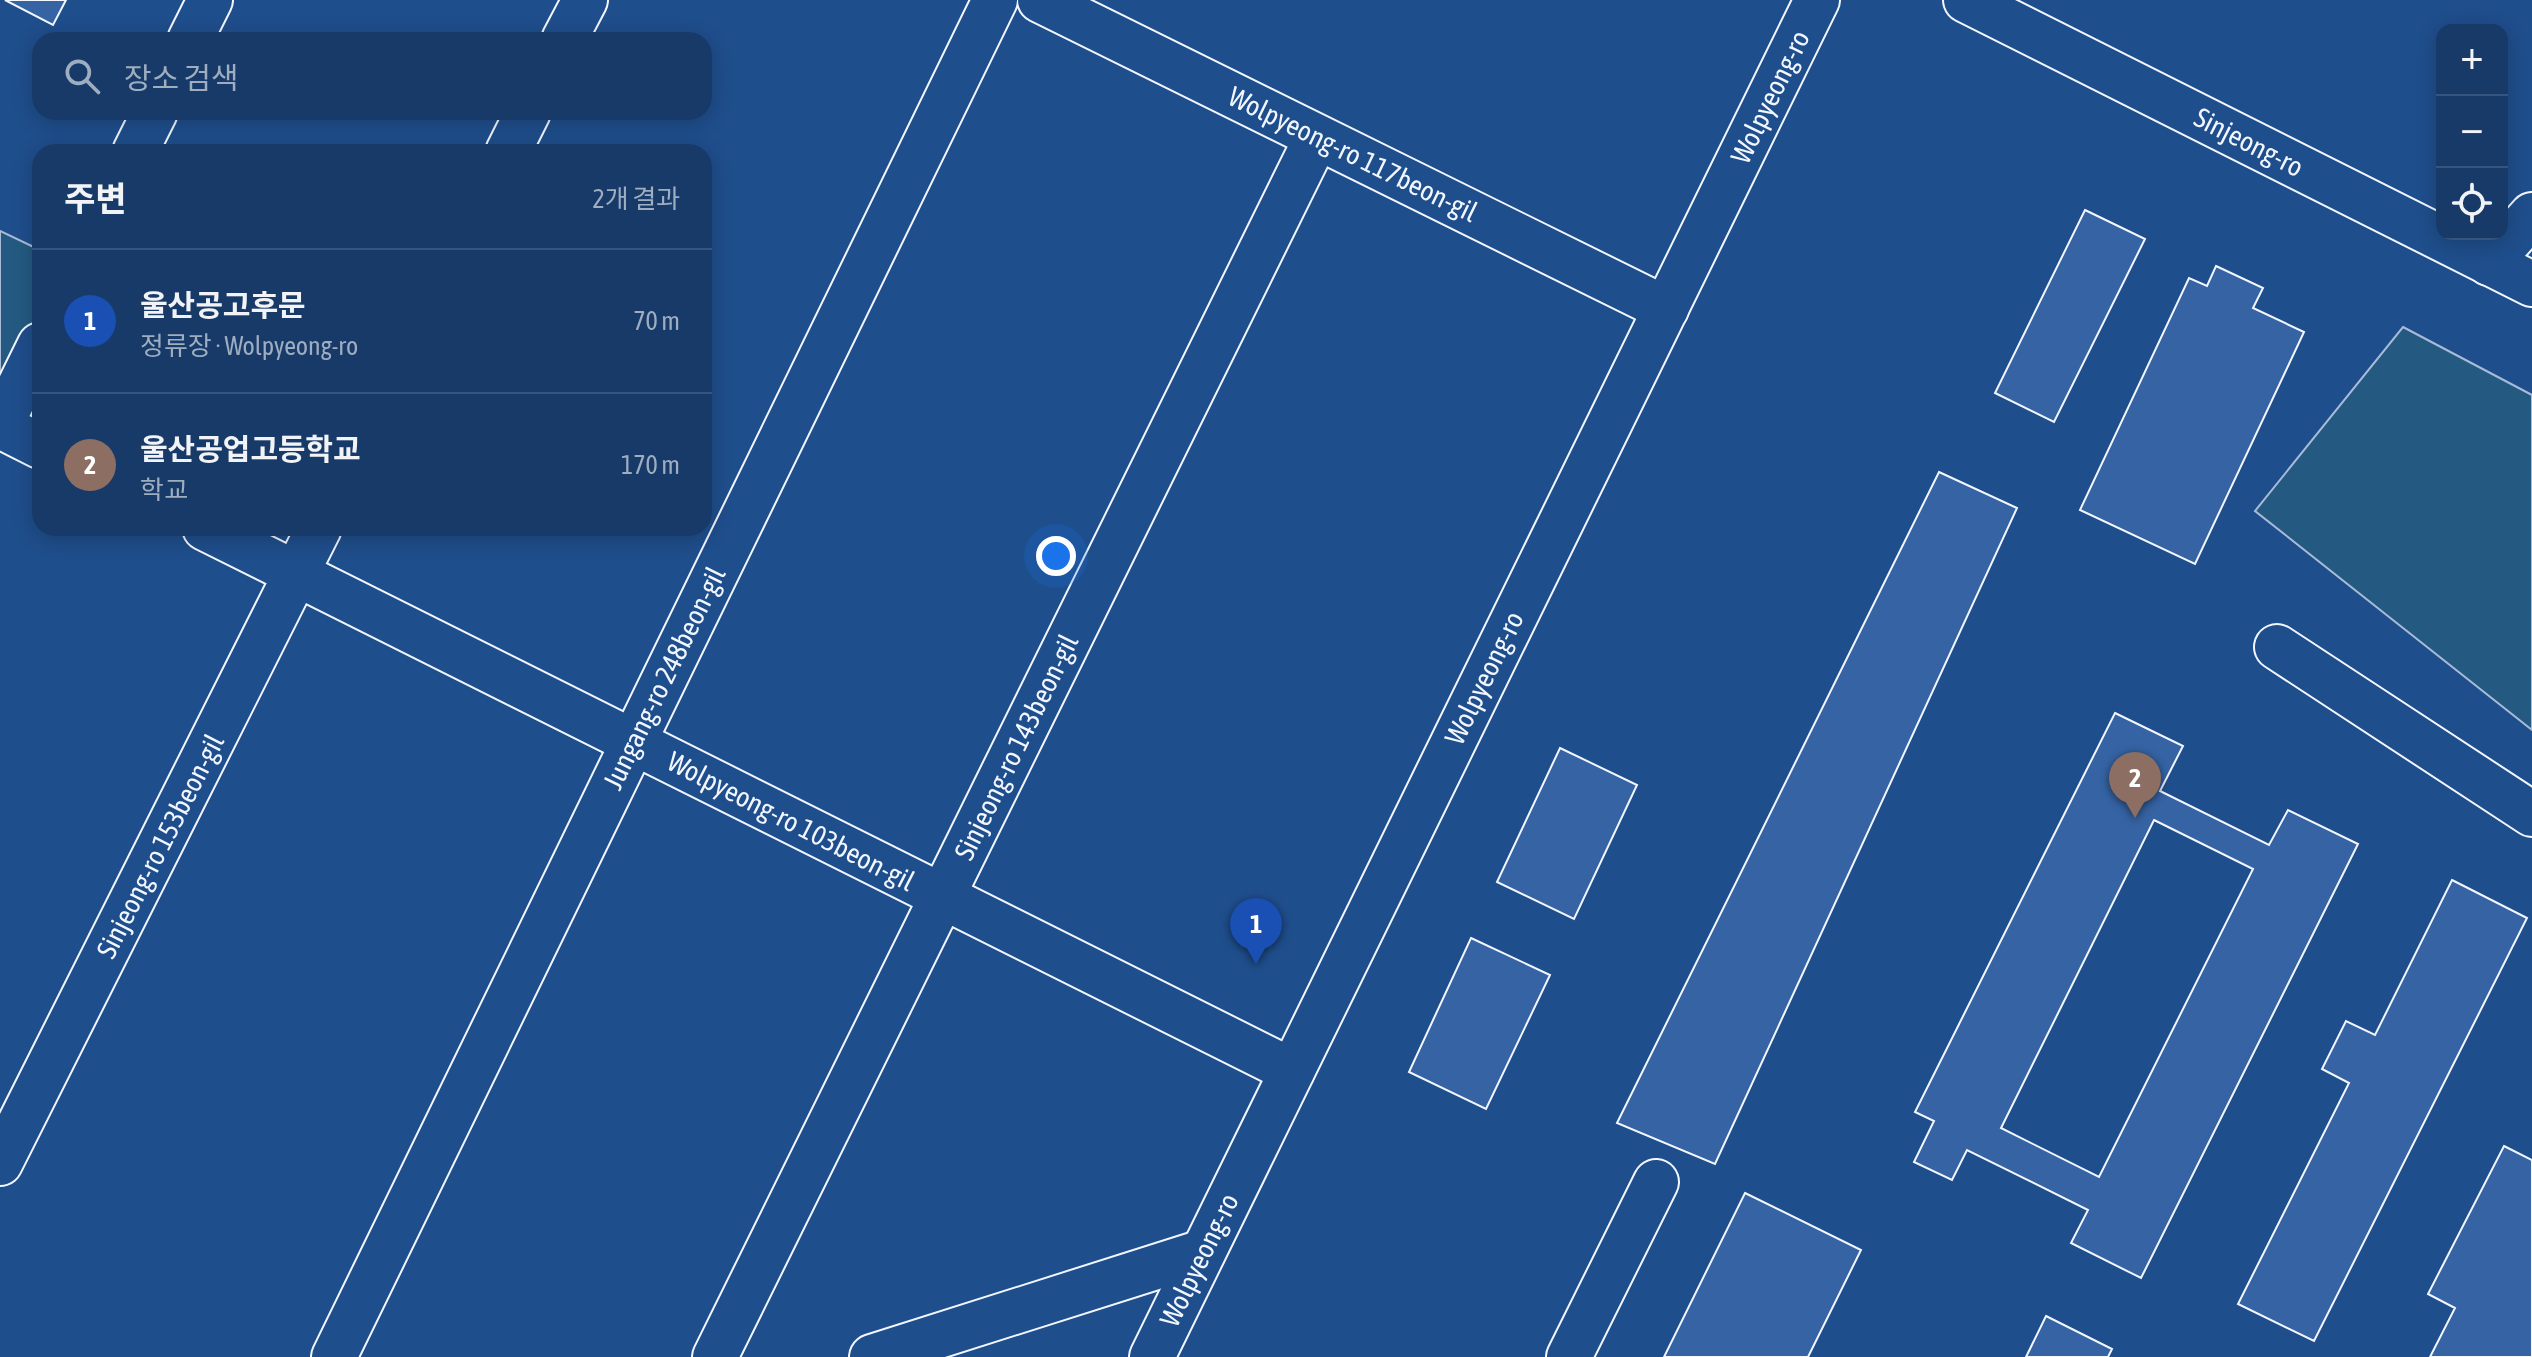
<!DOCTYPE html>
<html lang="ko">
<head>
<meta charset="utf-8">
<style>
	:root { --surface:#173a69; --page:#244571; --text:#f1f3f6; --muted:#9eadc0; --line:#36547d; --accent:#e797bd }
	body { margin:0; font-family:"Asap Condensed","Noto Sans KR",sans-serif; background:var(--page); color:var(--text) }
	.controls { position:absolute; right:24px; top:24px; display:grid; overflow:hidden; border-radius:16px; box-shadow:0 4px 20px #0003 }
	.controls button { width:72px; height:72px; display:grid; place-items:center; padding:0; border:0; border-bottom:2px solid var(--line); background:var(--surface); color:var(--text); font:40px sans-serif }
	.you { position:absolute; left:1056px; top:556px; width:28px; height:28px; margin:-20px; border:6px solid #fff; border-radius:50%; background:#1a73e8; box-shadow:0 0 0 12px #1a73e833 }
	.badge { display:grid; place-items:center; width:52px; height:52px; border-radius:50%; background:var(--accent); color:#fff; font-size:26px; font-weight:700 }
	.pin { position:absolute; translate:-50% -66px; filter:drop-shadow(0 2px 4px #0008) }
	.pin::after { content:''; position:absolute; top:42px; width:28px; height:24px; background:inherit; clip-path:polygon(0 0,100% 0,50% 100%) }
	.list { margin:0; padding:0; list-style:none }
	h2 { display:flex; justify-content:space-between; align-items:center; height:104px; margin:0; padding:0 32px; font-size:34px }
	h2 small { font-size:26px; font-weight:400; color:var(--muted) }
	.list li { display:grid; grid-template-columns:52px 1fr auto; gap:24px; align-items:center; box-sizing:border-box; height:144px; padding:0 32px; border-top:2px solid var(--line) }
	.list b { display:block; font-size:30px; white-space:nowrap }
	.list p { margin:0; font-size:26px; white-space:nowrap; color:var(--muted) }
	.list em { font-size:26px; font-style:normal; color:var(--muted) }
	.icon { flex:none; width:44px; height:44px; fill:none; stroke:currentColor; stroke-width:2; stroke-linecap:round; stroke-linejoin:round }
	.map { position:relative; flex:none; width:2532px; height:1357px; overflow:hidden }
	.search { position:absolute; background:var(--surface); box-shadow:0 4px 20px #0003; left:32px; top:32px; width:680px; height:88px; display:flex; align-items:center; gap:20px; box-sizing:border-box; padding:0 28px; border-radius:24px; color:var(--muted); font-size:30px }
	.panel { position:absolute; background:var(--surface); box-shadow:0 4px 20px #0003; left:32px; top:144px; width:680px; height:392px; border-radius:24px }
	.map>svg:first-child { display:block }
	.green { fill:#245a82; stroke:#a8bbd7; stroke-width:2 }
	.building { fill:#3563a3; stroke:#f2f6ff; stroke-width:2; fill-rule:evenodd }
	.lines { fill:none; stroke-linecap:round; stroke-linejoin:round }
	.minor-casing { stroke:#f2f6ff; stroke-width:48 }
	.major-casing { stroke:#f2f6ff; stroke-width:48 }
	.minor { stroke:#1f4e8c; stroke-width:44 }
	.major { stroke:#1f4e8c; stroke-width:44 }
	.labels { text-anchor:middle; stroke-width:6; stroke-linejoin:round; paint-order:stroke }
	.street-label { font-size:28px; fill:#f2f6ff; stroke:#1f4e8c }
</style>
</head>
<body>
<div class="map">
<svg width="2532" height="1357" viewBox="0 0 2532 1357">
	<rect width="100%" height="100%" fill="#1f4e8c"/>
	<path class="green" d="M 0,231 L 40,250 L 40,320 L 0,402 Z
		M 2403,327 L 2532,395 L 2532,730 L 2255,511 Z"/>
	<path class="building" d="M 5,0 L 66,0 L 53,25 Z
		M 2085,210 L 2145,239 L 2054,422 L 1995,393 Z
		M 2216,266 L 2263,288 L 2253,308 L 2304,332 L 2195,564 L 2080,510 L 2189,278 L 2207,286 Z
		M 1939,472 L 2017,508 L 1715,1164 L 1617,1123 Z
		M 2115,713 L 2183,746 L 2160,791 L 2269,845 L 2288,810 L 2358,844 L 2141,1278 L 2071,1243 L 2088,1210 L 1967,1150 L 1952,1180 L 1914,1162 L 1934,1121 L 1915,1112 ZM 2154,820 L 2253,869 L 2099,1177 L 2001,1128 Z
		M 1560,748 L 1637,785 L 1574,919 L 1497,882 Z
		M 2452,880 L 2527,918 L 2314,1341 L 2238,1304 L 2349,1083 L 2322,1069 L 2346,1021 L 2375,1035 Z
		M 1471,938 L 1550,975 L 1486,1109 L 1409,1072 Z
		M 2504,1146 L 2532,1160 L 2532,1357 L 2430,1357 L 2455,1308 L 2428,1294 Z
		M 1745,1193 L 1861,1250 L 1808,1357 L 1664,1357 Z
		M 2046,1316 L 2112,1349 L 2108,1357 L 2026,1357 Z"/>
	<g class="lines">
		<defs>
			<path id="minor" d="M 1040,0 L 1666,309
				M 190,40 L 210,0
				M 564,40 L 585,0
				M 135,152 L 155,112
				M 508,152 L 528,112
				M 2489,263 L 2532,215
				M 40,345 L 0,426 L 40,446
				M 205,528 L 1292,1071
				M 2277,647 L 2532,814
				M 0,1163 L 319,528
				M 334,1357 L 995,0
				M 715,1357 L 1317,137
				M 872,1357 L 1203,1252
				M 1569,1357 L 1656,1182"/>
			<path id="major" d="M 1966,0 L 2532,284
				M 1152,1357 L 1817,0"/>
		</defs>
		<use href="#minor" class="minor-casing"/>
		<use href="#major" class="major-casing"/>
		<use href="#minor" class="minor"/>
		<use href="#major" class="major"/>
	</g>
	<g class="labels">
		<g class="street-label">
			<text transform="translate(1770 97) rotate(-64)" y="10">Wolpyeong-ro</text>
			<text transform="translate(2249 142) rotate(27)" y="10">Sinjeong-ro</text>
			<text transform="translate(1353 154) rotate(26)" y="10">Wolpyeong-ro 117beon-gil</text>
			<text transform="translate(664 678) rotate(-64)" y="10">Jungang-ro 248beon-gil</text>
			<text transform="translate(1484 678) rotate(-64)" y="10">Wolpyeong-ro</text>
			<text transform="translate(1016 747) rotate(-64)" y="10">Sinjeong-ro 143beon-gil</text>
			<text transform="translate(791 821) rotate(27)" y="10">Wolpyeong-ro 103beon-gil</text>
			<text transform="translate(160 846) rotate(-63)" y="10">Sinjeong-ro 153beon-gil</text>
			<text transform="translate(1199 1260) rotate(-64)" y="10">Wolpyeong-ro</text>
		</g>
	</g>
</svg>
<div class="controls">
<button>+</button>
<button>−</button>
<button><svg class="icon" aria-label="locate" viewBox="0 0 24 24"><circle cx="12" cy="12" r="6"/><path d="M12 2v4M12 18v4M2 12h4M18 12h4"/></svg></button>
</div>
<div class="you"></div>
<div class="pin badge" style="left:1256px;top:964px;background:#1a4fb4">1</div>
<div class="pin badge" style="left:2135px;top:818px;background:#8d6e63">2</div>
<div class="search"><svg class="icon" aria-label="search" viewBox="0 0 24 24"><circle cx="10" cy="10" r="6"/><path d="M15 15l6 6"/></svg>장소 검색</div>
<section class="panel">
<h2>주변<small>2개 결과</small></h2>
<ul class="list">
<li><span class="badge" style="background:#1a4fb4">1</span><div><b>울산공고후문</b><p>정류장 · Wolpyeong-ro</p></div><em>70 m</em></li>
<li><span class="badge" style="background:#8d6e63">2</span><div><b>울산공업고등학교</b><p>학교</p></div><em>170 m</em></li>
</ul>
</section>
</div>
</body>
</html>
